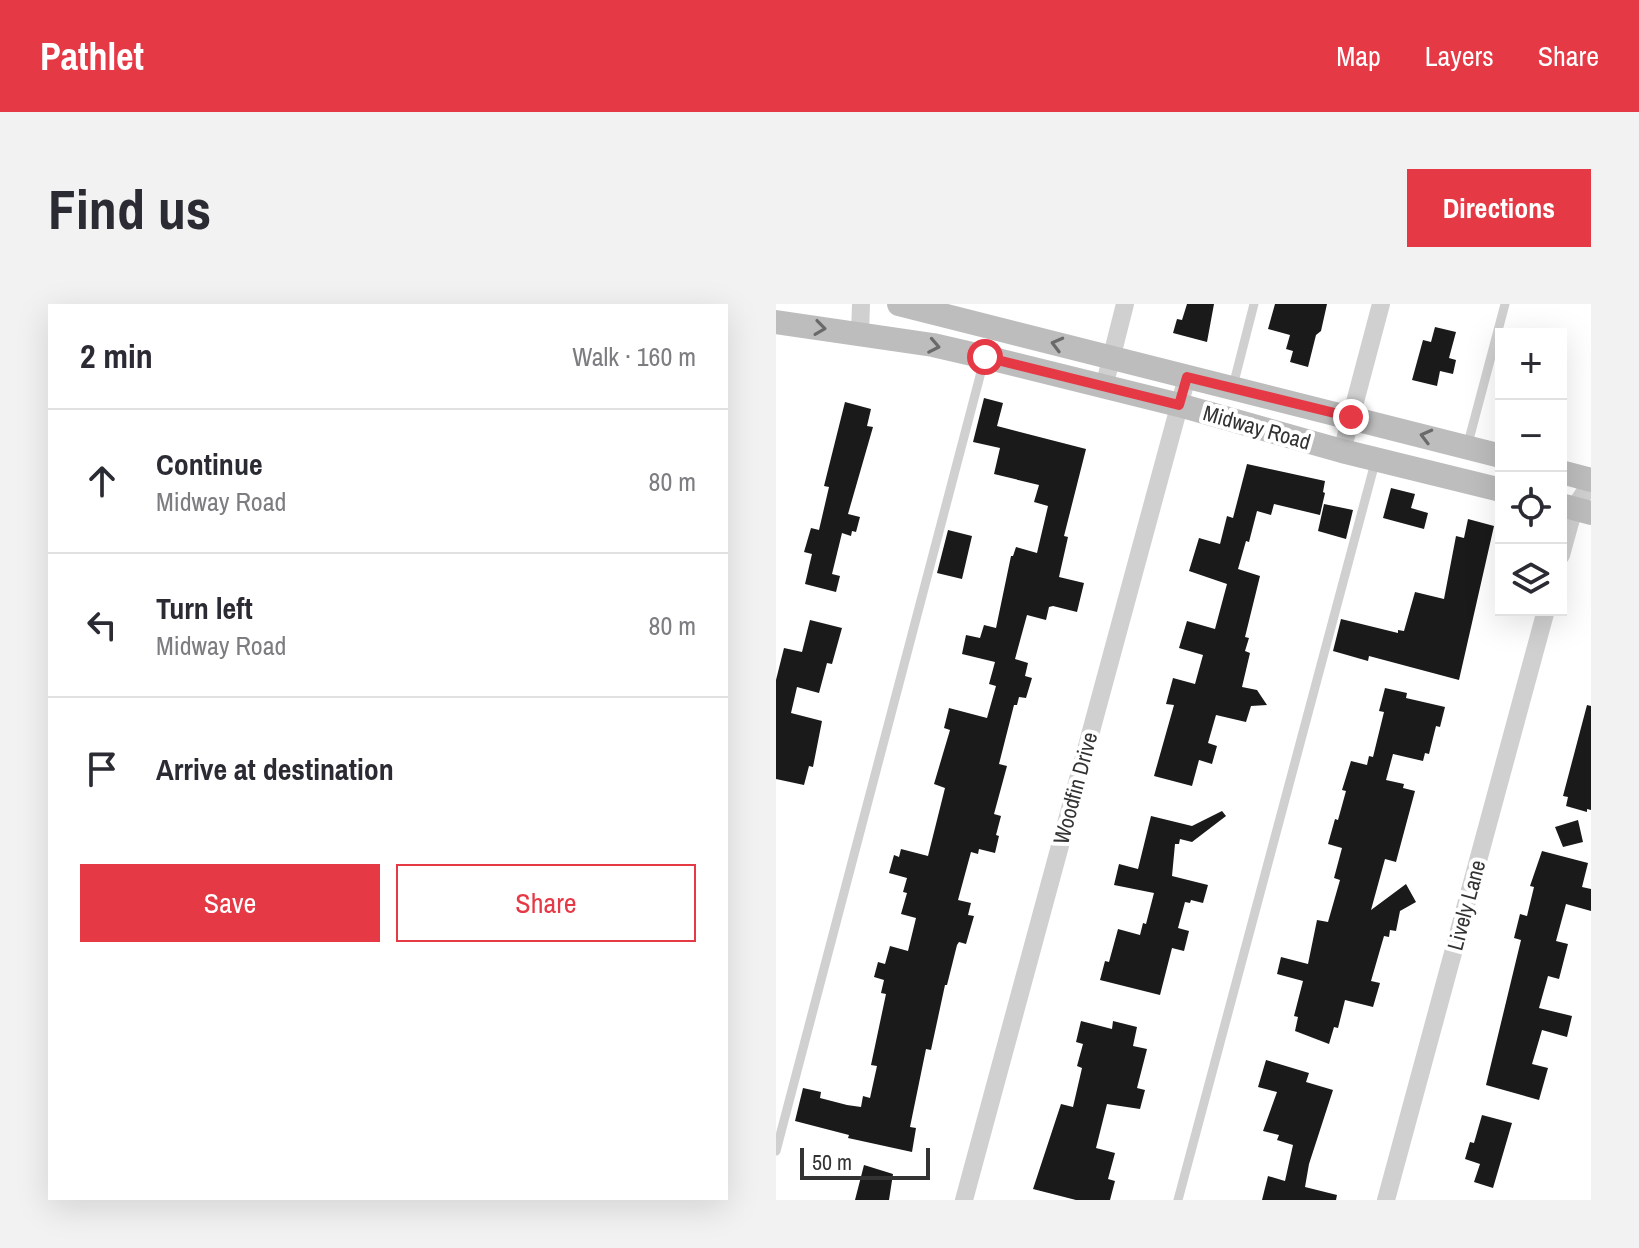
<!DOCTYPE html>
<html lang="en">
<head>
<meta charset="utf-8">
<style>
	:root { --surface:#fff; --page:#f2f2f3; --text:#2b2b33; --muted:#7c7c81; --line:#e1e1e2; --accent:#e63946 }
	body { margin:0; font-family:"Archivo Narrow",sans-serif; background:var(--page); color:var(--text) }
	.controls { position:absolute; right:24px; top:24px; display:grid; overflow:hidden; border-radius:0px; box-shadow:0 8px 32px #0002 }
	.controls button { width:72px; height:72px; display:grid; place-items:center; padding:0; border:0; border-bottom:2px solid var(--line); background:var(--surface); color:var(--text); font:40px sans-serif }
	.scale { position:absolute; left:24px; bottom:20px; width:130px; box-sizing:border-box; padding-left:8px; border:4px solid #333; border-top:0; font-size:22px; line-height:28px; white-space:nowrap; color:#333; -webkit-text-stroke:6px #fff; paint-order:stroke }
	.stop { position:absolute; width:24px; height:24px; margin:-18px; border:6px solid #e63946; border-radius:50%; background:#fff }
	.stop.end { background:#e63946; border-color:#fff; box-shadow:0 2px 8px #0008 }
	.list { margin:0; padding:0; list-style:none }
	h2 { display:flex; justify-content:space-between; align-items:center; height:104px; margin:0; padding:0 32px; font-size:34px }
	h2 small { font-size:26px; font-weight:400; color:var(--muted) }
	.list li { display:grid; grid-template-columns:52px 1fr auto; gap:24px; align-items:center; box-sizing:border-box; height:144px; padding:0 32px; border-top:2px solid var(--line) }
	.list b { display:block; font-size:30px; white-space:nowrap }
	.list p { margin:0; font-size:26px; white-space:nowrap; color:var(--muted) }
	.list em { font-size:26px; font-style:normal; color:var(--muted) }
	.actions { display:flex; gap:16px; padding:24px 32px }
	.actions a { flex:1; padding:18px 0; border:2px solid var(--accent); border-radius:0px; text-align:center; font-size:28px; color:var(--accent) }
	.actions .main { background:var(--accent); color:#fff }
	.icon { flex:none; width:44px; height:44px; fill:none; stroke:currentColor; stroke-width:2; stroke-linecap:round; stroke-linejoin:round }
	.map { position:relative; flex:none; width:815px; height:896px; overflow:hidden; border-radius:0px }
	header { display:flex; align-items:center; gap:48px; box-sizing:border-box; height:112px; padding:0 40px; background:var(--accent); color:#fff }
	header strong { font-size:38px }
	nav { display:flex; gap:44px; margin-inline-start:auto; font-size:28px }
	.intro { display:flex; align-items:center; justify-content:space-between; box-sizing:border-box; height:192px; padding:0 48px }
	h1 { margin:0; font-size:56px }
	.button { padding:20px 36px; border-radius:0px; background:var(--accent); color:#fff; font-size:28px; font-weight:700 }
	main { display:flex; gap:48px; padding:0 48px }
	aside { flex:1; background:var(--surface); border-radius:0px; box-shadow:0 8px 32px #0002 }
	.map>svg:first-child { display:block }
	.building { fill:#1a1a1a }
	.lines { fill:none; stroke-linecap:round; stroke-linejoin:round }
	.lane { stroke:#d0d0d0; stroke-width:9 }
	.street { stroke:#d0d0d0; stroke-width:18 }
	.secondary { stroke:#bdbdbd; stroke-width:24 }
	.oneway { stroke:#6a6a6a }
	.route { stroke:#e63946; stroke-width:10 }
	.labels { text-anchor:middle; stroke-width:8; stroke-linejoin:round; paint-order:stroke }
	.street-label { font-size:22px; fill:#333; stroke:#fff }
</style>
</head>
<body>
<header>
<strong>Pathlet</strong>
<nav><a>Map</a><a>Layers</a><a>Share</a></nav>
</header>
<div class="intro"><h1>Find us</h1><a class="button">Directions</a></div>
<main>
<aside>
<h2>2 min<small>Walk · 160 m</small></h2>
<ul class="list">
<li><svg class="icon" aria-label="ahead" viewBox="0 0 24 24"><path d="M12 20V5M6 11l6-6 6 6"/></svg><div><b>Continue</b><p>Midway Road</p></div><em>80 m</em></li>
<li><svg class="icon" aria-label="left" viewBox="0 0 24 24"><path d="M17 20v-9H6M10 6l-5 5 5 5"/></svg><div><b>Turn left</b><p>Midway Road</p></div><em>80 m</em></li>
<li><svg class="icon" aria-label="arrive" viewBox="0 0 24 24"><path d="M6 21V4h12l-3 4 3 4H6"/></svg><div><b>Arrive at destination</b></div></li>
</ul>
<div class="actions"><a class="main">Save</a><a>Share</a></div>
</aside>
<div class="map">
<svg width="815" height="896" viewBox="0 0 815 896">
	<rect width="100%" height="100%" fill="#fff"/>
	<path class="building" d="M 411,0 L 438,0 L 431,38 L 397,29 L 401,15 L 406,16 Z
		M 499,0 L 551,0 L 545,27 L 540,31 L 532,63 L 514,58 L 517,47 L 510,45 L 514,31 L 492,25 Z
		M 659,23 L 680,28 L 673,54 L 680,56 L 677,70 L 664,67 L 661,82 L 636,76 L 647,36 L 655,38 Z
		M 208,94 L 227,99 L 221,122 L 310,145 L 288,232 L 292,233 L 283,273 L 308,279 L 301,308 L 277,302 L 273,303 L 270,316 L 251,311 L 239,355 L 252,359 L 249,372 L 256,374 L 250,394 L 243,393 L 241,401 L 238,401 L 223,460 L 231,462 L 218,510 L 225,512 L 220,531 L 223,532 L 219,549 L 203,545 L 202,550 L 195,548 L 182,596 L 195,599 L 192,611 L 198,612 L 190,640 L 183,638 L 181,641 L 171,681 L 169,681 L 155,746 L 150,745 L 134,823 L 140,824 L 136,848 L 72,834 L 73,831 L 19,817 L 27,784 L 45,788 L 44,794 L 71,801 L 85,803 L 87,792 L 94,794 L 101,762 L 95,761 L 110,690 L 105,689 L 108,676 L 98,673 L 102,658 L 109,660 L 114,642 L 132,647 L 140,614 L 125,610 L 131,589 L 127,588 L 131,574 L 113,569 L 118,551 L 123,553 L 125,545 L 152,552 L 169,484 L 158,480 L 174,426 L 168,424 L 173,404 L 211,414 L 220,382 L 213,380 L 219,358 L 186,350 L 190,331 L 204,334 L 208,321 L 220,324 L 235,252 L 237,252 L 240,243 L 261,249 L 272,202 L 258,198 L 263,181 L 218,170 L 224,144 L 197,138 Z
		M 69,98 L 95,105 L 91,122 L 97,123 L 72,210 L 84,213 L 80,228 L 76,227 L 75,232 L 66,229 L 56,270 L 64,272 L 60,288 L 29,280 L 36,250 L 28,248 L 35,224 L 43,226 L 53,183 L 48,182 Z
		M 471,160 L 549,177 L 547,188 L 549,189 L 544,211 L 498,200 L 495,211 L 481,207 L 473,238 L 470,237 L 462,265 L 484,272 L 469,333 L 473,334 L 469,347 L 474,349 L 466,383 L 481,386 L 491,401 L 475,402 L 470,418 L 440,411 L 432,439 L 441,442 L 436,460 L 423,456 L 416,482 L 378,472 L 398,401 L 390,400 L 397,374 L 419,380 L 427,351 L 403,344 L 411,317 L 439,325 L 451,280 L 413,267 L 423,234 L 444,240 L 451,212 L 457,214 Z
		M 615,184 L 639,190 L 635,204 L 652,209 L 648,225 L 607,214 Z
		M 548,200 L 577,206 L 570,235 L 542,227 Z
		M 692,215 L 718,222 L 683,376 L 593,352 L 592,357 L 557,347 L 565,315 L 622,329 L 622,326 L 628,327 L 639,288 L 668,295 L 680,232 L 688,234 Z
		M 172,226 L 196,232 L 186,275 L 161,269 Z
		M 34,316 L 66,324 L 56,360 L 51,359 L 43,389 L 21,383 L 15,409 L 46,417 L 37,463 L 33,462 L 28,481 L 0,475 L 0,376 L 8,344 L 26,348 Z
		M 609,384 L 631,389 L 630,394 L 669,403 L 664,423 L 660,422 L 653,450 L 649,449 L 647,457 L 617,450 L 610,476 L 628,480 L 627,484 L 639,487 L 620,558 L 609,555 L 595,606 L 630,580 L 640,598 L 624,607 L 620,627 L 614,626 L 613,633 L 608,632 L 595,677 L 604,679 L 597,703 L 569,696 L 562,724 L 558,723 L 553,740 L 519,727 L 522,713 L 518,712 L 527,677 L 501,670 L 505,653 L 532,660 L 541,616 L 552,618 L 564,576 L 558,574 L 566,544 L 552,540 L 559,515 L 562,516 L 570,487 L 566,486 L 575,457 L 591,461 L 593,452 L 597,453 L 608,408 L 603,407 Z
		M 811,401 L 815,402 L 815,506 L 811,505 L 811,508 L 790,502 L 792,493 L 787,492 Z
		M 446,507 L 450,512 L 416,538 L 404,535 L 403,540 L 399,540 L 396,572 L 432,581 L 427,599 L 415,596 L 414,599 L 409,598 L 402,624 L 413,627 L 408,647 L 396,644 L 384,691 L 324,676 L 329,657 L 333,658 L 342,625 L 364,631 L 367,619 L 370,620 L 378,589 L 338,581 L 343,560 L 362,565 L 375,512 L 416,522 Z
		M 802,516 L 807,538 L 787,543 L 779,523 Z
		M 766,547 L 812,559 L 806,583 L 815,585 L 815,607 L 790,600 L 780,637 L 792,640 L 783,675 L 772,672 L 763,704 L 796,712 L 791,733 L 766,726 L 756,760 L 772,764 L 763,796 L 710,781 L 745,636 L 738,634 L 744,610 L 751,612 L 758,583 L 754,582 Z
		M 305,717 L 336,725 L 337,717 L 361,723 L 357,742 L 371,745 L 361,784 L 369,786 L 364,805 L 331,800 L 320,844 L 339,849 L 332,875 L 339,877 L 334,896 L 300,896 L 257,885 L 285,800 L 297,803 L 306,764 L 301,762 L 307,740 L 300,738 Z
		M 490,756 L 533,769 L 530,778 L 557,786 L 533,860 L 529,883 L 561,891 L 560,896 L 486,896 L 492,872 L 509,877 L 517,841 L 501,836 L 503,831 L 487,827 L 501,788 L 482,783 Z
		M 706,811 L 736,819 L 717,884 L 698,878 L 704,860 L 689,855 L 694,838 L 698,839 Z
		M 88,861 L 117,870 L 113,896 L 79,896 Z"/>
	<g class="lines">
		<path class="lane" d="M 457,82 L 478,0
			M 691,143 L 729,0
			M 0,847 L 209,53
			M 402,896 L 600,155"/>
		<path class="street" d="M 84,30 L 85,0
			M 328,83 L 349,0
			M 566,147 L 605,0
			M 785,251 L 798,204 L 815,179
			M 188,896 L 411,73
			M 610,896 L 770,306"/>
		<path class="secondary" d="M 123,0 L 725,152
			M 0,18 L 157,41 L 209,53 L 403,101 L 566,147 L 725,186
			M 785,168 L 815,176
			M 785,201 L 815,209"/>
	</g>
	<defs><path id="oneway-chevron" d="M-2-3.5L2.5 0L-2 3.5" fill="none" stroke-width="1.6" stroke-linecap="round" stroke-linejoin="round" transform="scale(2)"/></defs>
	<g class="oneway">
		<use href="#oneway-chevron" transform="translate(44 24) rotate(8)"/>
		<use href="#oneway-chevron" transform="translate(281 40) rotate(-165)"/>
		<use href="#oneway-chevron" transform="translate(158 42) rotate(11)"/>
		<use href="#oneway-chevron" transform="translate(650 132) rotate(-165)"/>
	</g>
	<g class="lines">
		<path class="route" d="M 209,53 L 403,101 L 411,73 L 575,113"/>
	</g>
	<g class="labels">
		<g class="street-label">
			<text transform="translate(481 123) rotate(16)" y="8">Midway Road</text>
			<text transform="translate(299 484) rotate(-75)" y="8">Woodfin Drive</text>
			<text transform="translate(690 601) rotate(-75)" y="8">Lively Lane</text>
		</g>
	</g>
</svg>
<div class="controls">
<button>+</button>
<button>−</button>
<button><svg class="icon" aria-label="locate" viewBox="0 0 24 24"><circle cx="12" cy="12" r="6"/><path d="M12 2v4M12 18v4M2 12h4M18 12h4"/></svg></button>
<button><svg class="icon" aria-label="layers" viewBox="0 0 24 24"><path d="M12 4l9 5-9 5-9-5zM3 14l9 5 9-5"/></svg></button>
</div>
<div class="scale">50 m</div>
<div class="stop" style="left:209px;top:53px"></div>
<div class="stop end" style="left:575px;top:113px"></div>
</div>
</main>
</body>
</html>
